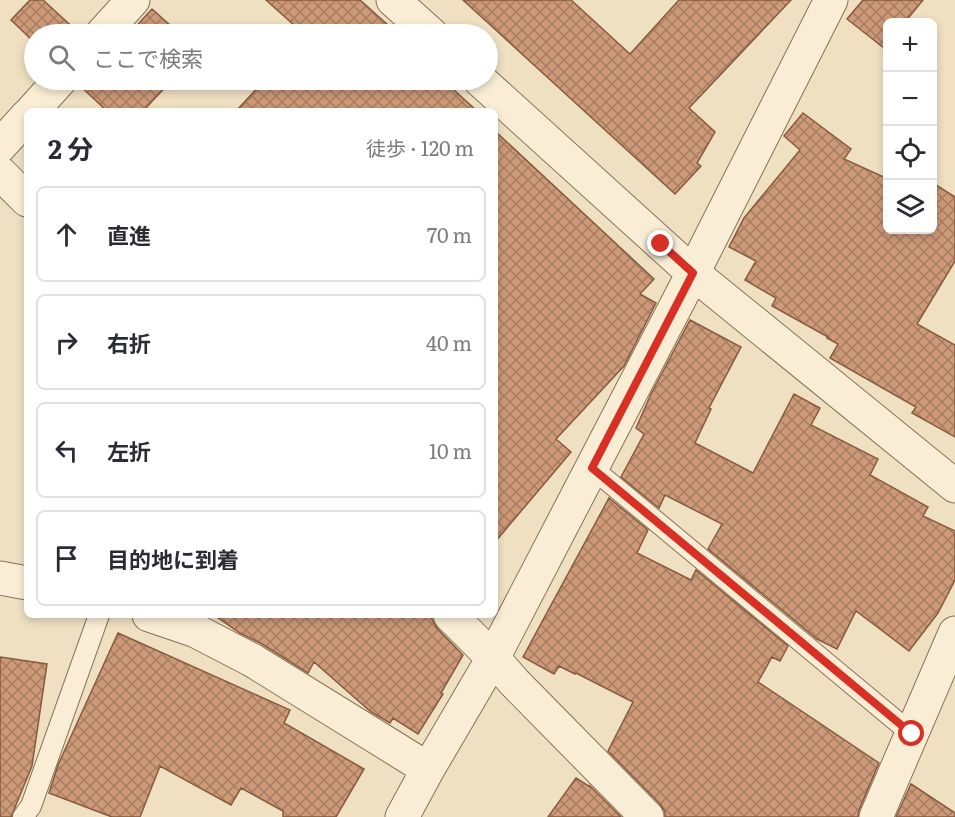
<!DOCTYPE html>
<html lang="ja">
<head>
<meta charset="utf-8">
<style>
	:root { --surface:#fff; --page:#f2f2f3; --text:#2b2b33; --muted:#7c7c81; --line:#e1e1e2 }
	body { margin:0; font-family:Literata,"Noto Sans JP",serif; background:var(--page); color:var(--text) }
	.controls { position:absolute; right:18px; top:18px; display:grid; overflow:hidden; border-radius:9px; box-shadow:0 3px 9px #0003 }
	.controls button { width:54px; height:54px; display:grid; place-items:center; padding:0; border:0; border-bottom:2px solid var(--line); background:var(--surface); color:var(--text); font:30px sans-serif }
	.stop { position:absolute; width:18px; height:18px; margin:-14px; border:4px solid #d93025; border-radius:50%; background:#fff }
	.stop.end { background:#d93025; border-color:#fff; box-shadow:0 2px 6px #0008 }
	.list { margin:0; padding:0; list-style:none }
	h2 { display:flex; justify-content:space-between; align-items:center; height:78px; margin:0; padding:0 24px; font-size:26px }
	h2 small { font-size:20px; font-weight:400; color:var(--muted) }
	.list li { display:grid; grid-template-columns:39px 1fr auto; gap:18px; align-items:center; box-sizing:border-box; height:96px; margin:0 12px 12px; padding:0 12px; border:2px solid var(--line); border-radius:9px }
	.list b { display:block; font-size:22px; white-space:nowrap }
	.list em { font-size:20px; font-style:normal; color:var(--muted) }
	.icon { flex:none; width:33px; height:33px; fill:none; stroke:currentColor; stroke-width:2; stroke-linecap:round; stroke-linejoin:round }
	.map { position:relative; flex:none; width:955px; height:817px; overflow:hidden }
	.search { position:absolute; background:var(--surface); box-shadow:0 3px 9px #0003; left:24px; top:24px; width:474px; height:66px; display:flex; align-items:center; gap:15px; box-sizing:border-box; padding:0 21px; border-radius:33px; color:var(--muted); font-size:22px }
	.panel { position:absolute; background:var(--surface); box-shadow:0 3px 9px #0003; left:24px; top:108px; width:474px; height:510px; border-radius:9px }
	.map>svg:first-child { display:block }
	.building { fill:url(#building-cross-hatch); stroke:#885a3e; stroke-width:1.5 }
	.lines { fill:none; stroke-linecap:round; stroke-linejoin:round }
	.lane-casing { stroke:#897159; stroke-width:22 }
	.street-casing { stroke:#897159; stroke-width:35 }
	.lane { stroke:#f9eed5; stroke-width:20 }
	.street { stroke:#f9eed5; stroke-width:33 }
	.route { stroke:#d93025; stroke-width:8 }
</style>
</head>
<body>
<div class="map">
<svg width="955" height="817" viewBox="0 0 955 817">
	<defs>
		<pattern id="building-cross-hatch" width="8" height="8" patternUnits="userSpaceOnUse" patternTransform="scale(1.5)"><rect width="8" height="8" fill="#cd9977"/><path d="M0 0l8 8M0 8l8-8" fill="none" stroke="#a77d61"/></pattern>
	</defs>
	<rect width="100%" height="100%" fill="#efe0c2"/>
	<path class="building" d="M 30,0 L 43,0 L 80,34 L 34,34 L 34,42 L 11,20 Z
		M 266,0 L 360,0 L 398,34 L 304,34 Z
		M 463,0 L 571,0 L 630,54 L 679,0 L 791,0 L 689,108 L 715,132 L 697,163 L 701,166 L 675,194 Z
		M 863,0 L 923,0 L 905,22 L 888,22 L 888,44 L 884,48 L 847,19 Z
		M 152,9 L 180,34 L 129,34 Z
		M 78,80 L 172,80 L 143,111 L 107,111 L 78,84 Z
		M 265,80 L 443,80 L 477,111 L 236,111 Z
		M 803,113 L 851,149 L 844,159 L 888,179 L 888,230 L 933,230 L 933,183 L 955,197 L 955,261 L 917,324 L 955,345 L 955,437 L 912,413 L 916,407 L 830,358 L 838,344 L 827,338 L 828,337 L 772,306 L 776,298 L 745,280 L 756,261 L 729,247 L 744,218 L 800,150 L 784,136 Z
		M 495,131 L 654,279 L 640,294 L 656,303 L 624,366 L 556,439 L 571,452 L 495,542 Z
		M 690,320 L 741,347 L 709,408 L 711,409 L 695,443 L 753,473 L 794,394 L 820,408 L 811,425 L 878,459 L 870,475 L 928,507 L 923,516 L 955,531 L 955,580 L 938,613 L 909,651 L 856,611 L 837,649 L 817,639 L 708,549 L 722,524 L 665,495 L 659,508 L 621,477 L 644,434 L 636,428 L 651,394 Z
		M 609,498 L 648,530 L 637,553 L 691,580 L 696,570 L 788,646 L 780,661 L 772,657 L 758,682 L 879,763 L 859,810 L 858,817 L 665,817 L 665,812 L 660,804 L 608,751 L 633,702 L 576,673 L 575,674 L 559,666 L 554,674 L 523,657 Z
		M 214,615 L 428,615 L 432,619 L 437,628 L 463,655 L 441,693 L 443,694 L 418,734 L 393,718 L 390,723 L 371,712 L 314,662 L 308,673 L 262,644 L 240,633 Z
		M 118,633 L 290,710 L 284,723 L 364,769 L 336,817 L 283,817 L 283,811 L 241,788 L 231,805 L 160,766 L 140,817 L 112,817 L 49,793 L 58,765 Z
		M 0,657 L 47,664 L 32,766 L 11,817 L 0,817 Z
		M 576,778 L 590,787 L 590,786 L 621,817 L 548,817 Z
		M 911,784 L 955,813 L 955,817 L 896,817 Z"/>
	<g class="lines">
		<defs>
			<path id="lane" d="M 592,468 L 912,734
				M 23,817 L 31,806 L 99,615"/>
			<path id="street" d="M 393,0 L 431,34
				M 102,34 L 133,0
				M 480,80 L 693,273 L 955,486
				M 32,111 L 60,80
				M 0,146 L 27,116
				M 0,173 L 27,200
				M 0,578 L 27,583
				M 149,615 L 196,631 L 252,660 L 428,769
				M 450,615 L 493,658 L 515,683 L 647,817
				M 402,817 L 428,769 L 493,658 L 693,273 L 831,0
				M 876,817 L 955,633"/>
		</defs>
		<use href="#lane" class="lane-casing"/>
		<use href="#street" class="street-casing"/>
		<use href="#lane" class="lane"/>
		<use href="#street" class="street"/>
	</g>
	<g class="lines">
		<path class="route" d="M 661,244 L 693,273 L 592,468 L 912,734"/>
	</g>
</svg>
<div class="controls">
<button>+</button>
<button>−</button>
<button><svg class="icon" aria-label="locate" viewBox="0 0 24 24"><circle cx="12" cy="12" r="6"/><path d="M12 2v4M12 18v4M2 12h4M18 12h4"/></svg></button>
<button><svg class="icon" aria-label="layers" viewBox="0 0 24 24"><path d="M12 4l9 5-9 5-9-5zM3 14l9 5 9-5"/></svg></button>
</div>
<div class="stop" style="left:912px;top:734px"></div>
<div class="stop end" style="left:661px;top:244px"></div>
<div class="search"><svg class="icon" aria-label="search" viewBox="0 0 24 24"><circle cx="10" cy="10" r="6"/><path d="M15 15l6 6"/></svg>ここで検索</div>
<section class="panel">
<h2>2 分<small>徒歩 · 120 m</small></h2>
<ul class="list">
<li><svg class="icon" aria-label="ahead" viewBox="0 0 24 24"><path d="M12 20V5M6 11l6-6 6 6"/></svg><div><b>直進</b></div><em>70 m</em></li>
<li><svg class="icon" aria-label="right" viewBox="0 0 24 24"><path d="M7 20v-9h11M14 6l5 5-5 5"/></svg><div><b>右折</b></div><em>40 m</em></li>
<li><svg class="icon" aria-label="left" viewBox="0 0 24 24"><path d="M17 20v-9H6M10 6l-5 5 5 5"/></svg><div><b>左折</b></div><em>10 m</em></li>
<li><svg class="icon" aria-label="arrive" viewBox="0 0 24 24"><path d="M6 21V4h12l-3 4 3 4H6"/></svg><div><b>目的地に到着</b></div></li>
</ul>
</section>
</div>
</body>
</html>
